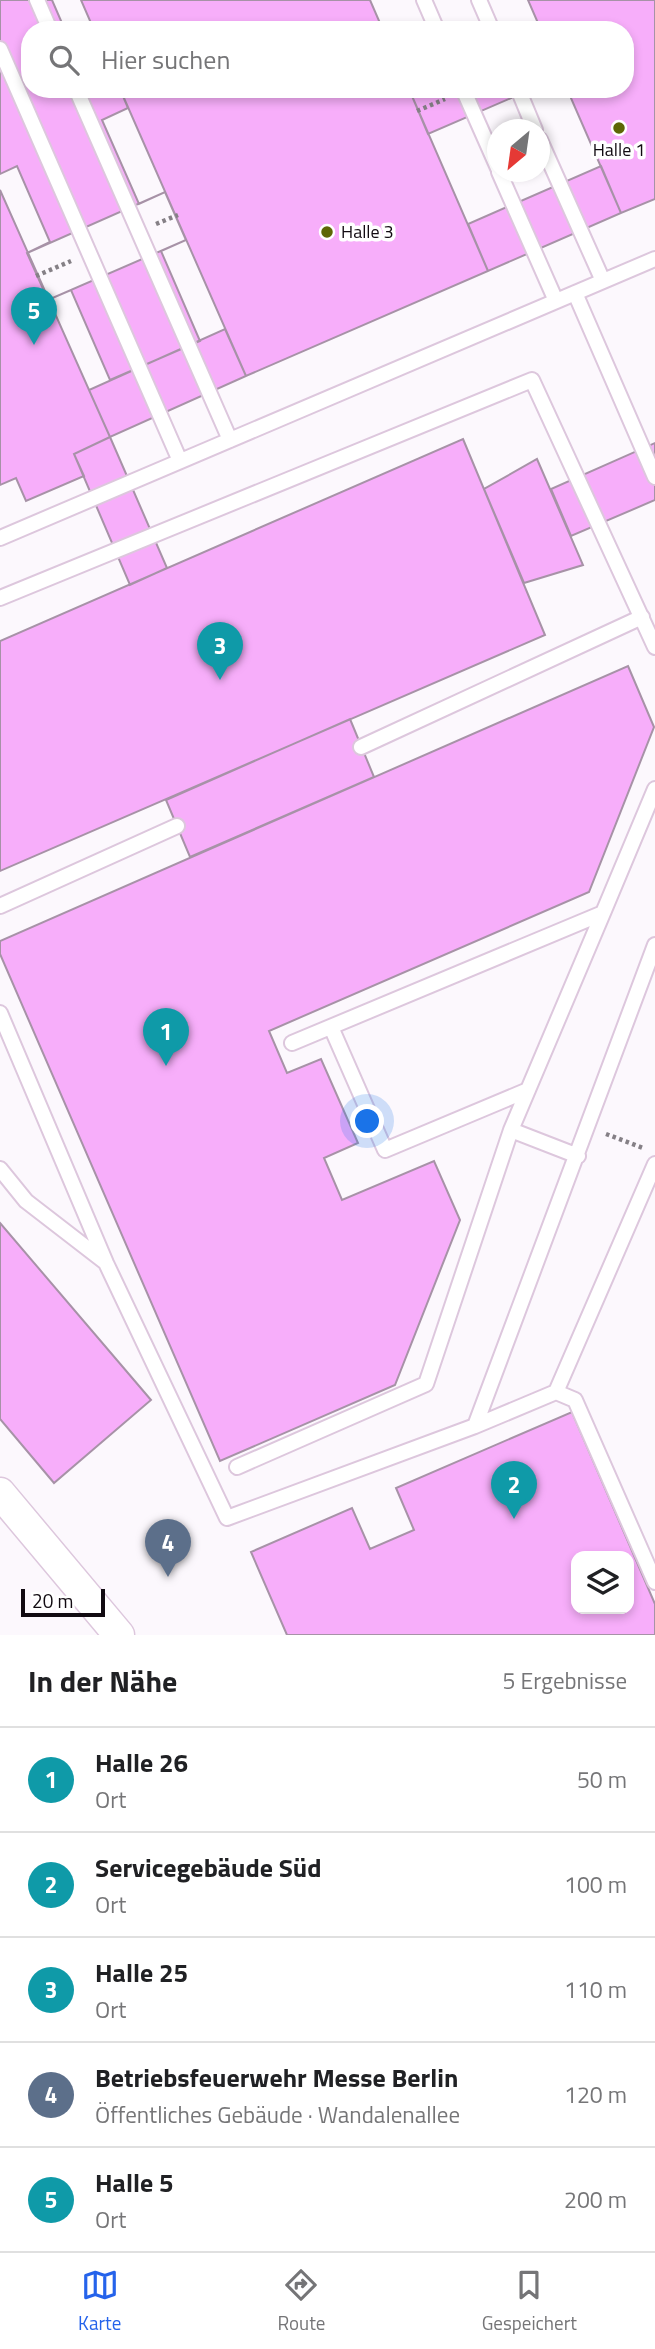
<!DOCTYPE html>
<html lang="de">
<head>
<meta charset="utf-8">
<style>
	:root { --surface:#fff; --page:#f2f2f2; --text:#202124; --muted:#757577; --line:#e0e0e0; --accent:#2563eb }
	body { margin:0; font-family:"Titillium Web",sans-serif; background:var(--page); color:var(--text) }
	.controls { position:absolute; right:21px; bottom:21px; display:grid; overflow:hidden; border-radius:14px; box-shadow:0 4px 10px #0003 }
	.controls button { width:63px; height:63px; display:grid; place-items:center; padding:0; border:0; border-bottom:2px solid var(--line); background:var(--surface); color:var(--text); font:35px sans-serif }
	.compass { position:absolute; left:487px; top:119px; width:63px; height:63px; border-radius:50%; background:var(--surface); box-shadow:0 4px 10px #0003; rotate:209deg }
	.scale { position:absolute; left:21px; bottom:18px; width:84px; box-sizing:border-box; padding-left:7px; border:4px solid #110a11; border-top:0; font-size:19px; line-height:24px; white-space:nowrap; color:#110a11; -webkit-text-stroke:5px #fff; paint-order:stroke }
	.you { position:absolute; left:368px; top:1122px; width:24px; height:24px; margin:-18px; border:5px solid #fff; border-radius:50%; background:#1a73e8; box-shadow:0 0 0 10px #1a73e833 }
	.badge { display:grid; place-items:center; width:46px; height:46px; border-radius:50%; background:var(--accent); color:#fff; font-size:23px; font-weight:700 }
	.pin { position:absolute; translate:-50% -58px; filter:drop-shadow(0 2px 4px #0008) }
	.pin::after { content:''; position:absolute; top:37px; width:24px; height:21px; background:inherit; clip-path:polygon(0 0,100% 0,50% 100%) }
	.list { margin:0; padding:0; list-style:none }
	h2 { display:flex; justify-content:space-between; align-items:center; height:91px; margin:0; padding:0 28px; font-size:30px }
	h2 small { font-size:23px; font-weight:400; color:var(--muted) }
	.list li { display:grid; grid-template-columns:46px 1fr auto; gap:21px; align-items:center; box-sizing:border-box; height:105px; padding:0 28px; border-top:2px solid var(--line) }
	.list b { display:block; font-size:26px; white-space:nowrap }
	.list p { margin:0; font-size:23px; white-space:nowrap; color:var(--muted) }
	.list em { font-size:23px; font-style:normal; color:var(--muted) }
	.icon { flex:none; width:38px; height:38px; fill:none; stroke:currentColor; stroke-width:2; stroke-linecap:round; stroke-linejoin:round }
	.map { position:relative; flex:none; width:655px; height:1635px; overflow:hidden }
	.search { position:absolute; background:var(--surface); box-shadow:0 4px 10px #0003; left:21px; right:21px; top:21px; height:77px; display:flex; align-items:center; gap:18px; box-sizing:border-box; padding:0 24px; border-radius:28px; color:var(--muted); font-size:26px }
	.sheet { height:616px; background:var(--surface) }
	nav { display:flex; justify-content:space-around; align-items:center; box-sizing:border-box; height:98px; border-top:2px solid var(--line); background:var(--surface); font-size:19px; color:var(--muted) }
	nav a { display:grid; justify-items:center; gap:4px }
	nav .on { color:var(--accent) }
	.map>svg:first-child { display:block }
	.building { fill:#f7aefa; stroke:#a792a7; stroke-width:2; fill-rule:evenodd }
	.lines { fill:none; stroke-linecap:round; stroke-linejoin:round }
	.service-casing { stroke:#ddc7dd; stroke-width:18 }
	.minor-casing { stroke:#ddc7dd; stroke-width:33 }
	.path { stroke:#858086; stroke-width:4.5; stroke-dasharray:3.5 3.5; stroke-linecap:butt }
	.service { stroke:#fff; stroke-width:14 }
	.minor { stroke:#fff; stroke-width:30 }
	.poi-dot { fill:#5e6606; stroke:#fff; stroke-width:2.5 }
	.labels { text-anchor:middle; stroke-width:7; stroke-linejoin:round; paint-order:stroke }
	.poi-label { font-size:18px; fill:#110a11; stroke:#fff }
</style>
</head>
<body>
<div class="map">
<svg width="655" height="1635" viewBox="0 0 655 1635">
	<rect width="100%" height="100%" fill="#fcf8fd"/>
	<path class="building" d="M 0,0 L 52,0 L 65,30 L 30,30 L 30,89 L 120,89 L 128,108 L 102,120 L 139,204 L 165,192 L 186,240 L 161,251 L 200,341 L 110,380 L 71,290 L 48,300 L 27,253 L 50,242 L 17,166 L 0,174 Z
		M 81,0 L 370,0 L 383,30 L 94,30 Z
		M 528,0 L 655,0 L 655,199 L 621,213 L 567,89 L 625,89 L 625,30 L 541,30 Z
		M 120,89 L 409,89 L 488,271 L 246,376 Z
		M 409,89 L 532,89 L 428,134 Z
		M 601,166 L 621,213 L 488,271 L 468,224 Z
		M 0,190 L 110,437 L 74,454 L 84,476 L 26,501 L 16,478 L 0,485 Z
		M 165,192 L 186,240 L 48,300 L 27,253 Z
		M 225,329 L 246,376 L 110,437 L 89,390 Z
		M 110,437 L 167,568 L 130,585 L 74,454 Z
		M 463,439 L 545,635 L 0,871 L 0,641 Z
		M 655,443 L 655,500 L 571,536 L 551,489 Z
		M 537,459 L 583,565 L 524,583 L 484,489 Z
		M 628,666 L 654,727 L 589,892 L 269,1031 L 287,1073 L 321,1059 L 358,1143 L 324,1158 L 342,1200 L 434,1161 L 460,1220 L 395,1385 L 220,1461 L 0,954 L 0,941 Z
		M 350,719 L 374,777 L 190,857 L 166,800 Z
		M 0,1223 L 151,1400 L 54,1483 L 0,1419 Z
		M 572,1412 L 655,1604 L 655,1635 L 287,1635 L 251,1552 L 352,1508 L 370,1549 L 414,1530 L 396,1488 ZM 576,1556 L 629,1556 L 629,1609 L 576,1609 Z"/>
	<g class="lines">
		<defs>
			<path id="service" d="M 37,0 L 50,30
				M 424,0 L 437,30
				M 479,0 L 492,30
				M 0,49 L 180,461
				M 76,89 L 230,440
				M 463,89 L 498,168
				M 518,89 L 535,130
				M 540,140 L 603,281
				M 499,172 L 556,301
				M 575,293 L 655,477
				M 0,538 L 655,259
				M 0,598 L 532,380 L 655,647
				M 361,747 L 642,617
				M 0,906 L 177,826
				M 603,913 L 655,789
				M 0,1013 L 106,1263 L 227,1518 L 475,1426 L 655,945
				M 331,1027 L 385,1150 L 528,1090
				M 511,1130 L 578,1156
				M 0,1169 L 26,1201 L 105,1262
				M 556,1392 L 575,1400 L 655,1582
				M 475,1426 L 556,1392 L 655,1164
				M 237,1467 L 426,1384 L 511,1130 L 603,913 L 292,1043"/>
			<path id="minor" d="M 0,1493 L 119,1635"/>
		</defs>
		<use href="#service" class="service-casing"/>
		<use href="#minor" class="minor-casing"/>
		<path class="path" d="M 417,111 L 445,99
			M 156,224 L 178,215
			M 36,276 L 71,261
			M 606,1134 L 643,1148"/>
		<use href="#service" class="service"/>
		<use href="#minor" class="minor"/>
	</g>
	<g class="poi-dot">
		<circle cx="619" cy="128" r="7"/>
		<circle cx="327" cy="232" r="7"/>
	</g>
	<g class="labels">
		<g class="poi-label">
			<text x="619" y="156">Halle 1</text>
			<text x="341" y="238" text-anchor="start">Halle 3</text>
		</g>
	</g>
</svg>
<div class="controls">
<button><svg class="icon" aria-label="layers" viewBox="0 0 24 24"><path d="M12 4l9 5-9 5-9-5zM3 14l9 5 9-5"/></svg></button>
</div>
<svg class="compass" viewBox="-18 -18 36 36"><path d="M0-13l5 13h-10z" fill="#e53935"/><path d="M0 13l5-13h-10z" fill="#757577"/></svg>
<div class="scale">20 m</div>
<div class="you"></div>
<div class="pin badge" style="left:166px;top:1066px;background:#0f9aa8">1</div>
<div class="pin badge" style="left:514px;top:1519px;background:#0f9aa8">2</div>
<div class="pin badge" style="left:220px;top:680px;background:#0f9aa8">3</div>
<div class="pin badge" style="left:168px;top:1577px;background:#5c6f8a">4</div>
<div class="pin badge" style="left:34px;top:345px;background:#0f9aa8">5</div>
<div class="search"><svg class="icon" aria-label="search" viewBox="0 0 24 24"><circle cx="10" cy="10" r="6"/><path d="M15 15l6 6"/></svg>Hier suchen</div>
</div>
<section class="sheet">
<h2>In der Nähe<small>5 Ergebnisse</small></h2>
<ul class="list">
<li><span class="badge" style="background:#0f9aa8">1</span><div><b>Halle 26</b><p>Ort</p></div><em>50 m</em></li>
<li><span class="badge" style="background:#0f9aa8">2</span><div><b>Servicegebäude Süd</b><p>Ort</p></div><em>100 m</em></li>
<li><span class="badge" style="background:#0f9aa8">3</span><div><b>Halle 25</b><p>Ort</p></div><em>110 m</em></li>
<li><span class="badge" style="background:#5c6f8a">4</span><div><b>Betriebsfeuerwehr Messe Berlin</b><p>Öffentliches Gebäude · Wandalenallee</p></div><em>120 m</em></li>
<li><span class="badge" style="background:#0f9aa8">5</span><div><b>Halle 5</b><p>Ort</p></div><em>200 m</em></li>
</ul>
</section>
<nav>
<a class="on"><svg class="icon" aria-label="map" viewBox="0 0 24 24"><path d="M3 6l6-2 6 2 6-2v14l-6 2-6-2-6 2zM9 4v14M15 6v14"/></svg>Karte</a>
<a><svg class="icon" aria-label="directions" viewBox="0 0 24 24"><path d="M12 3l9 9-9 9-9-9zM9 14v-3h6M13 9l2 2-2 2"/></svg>Route</a>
<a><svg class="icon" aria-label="saved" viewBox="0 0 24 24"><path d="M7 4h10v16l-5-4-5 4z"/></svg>Gespeichert</a>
</nav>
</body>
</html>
